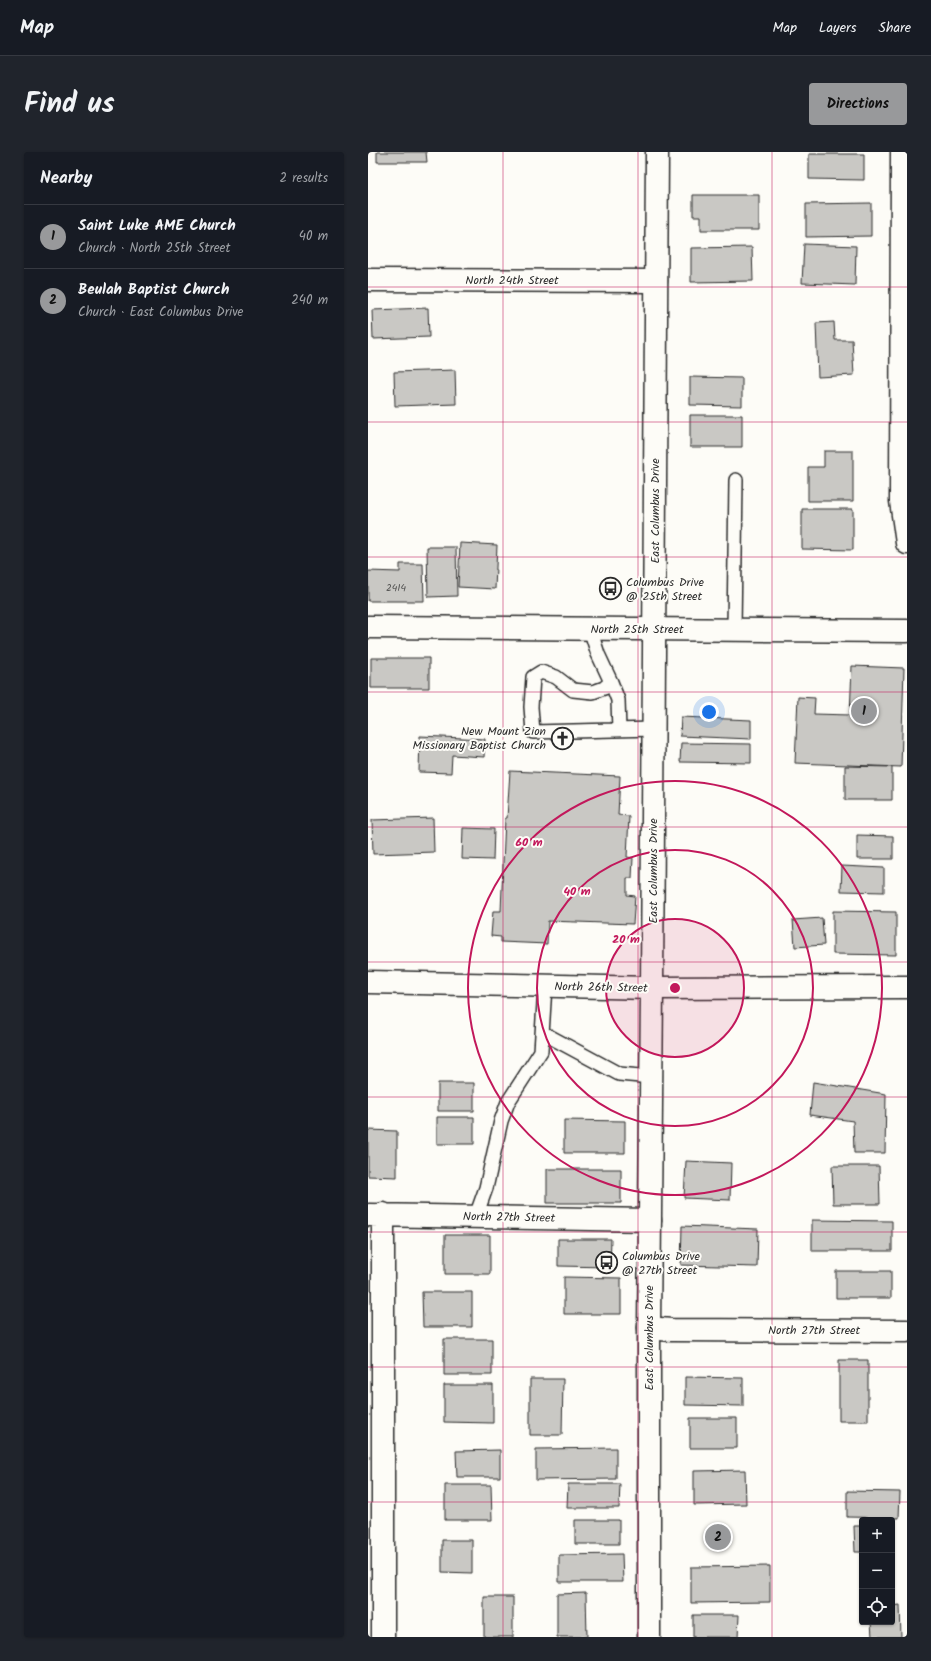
<!DOCTYPE html>
<html lang="en">
<head>
<meta charset="utf-8">
<style>
	:root { --surface:#171b24; --page:#20242c; --text:#f1f3f6; --muted:#9ea1a6; --line:#363941; --accent:#98999b }
	body { margin:0; font-family:Kalam,sans-serif; background:var(--page); color:var(--text) }
	.controls { position:absolute; right:12px; bottom:12px; display:grid; overflow:hidden; border-radius:4px; box-shadow:0 1px 3px #0004 }
	.controls button { width:36px; height:36px; display:grid; place-items:center; padding:0; border:0; border-bottom:1px solid var(--line); background:var(--surface); color:var(--text); font:20px sans-serif }
	.you { position:absolute; left:341px; top:560px; width:14px; height:14px; margin:-10px; border:3px solid #fff; border-radius:50%; background:#1a73e8; box-shadow:0 0 0 6px #1a73e833 }
	.badge { display:grid; place-items:center; width:26px; height:26px; border-radius:50%; background:var(--accent); color:#111; font-size:13px; font-weight:700 }
	.pin { position:absolute; translate:-50% -50%; border:2px solid #fff; box-shadow:0 1px 4px #0006 }
	.list { margin:0; padding:0; list-style:none }
	h2 { display:flex; justify-content:space-between; align-items:center; height:52px; margin:0; padding:0 16px; font-size:17px }
	h2 small { font-size:13px; font-weight:400; color:var(--muted) }
	.list li { display:grid; grid-template-columns:26px 1fr auto; gap:12px; align-items:center; box-sizing:border-box; height:64px; padding:0 16px; border-top:1px solid var(--line) }
	.list b { display:block; font-size:15px; white-space:nowrap }
	.list p { margin:0; font-size:13px; white-space:nowrap; color:var(--muted) }
	.list em { font-size:13px; font-style:normal; color:var(--muted) }
	.icon { flex:none; width:22px; height:22px; fill:none; stroke:currentColor; stroke-width:2; stroke-linecap:round; stroke-linejoin:round }
	.map { position:relative; flex:none; width:539px; height:1485px; overflow:hidden; border-radius:4px }
	header { display:flex; align-items:center; gap:24px; box-sizing:border-box; height:56px; padding:0 20px; background:var(--surface); border-bottom:1px solid var(--line) }
	header strong { font-size:19px }
	nav { display:flex; gap:22px; margin-inline-start:auto; font-size:14px }
	.intro { display:flex; align-items:center; justify-content:space-between; box-sizing:border-box; height:96px; padding:0 24px }
	h1 { margin:0; font-size:28px }
	.button { padding:10px 18px; border-radius:4px; background:var(--accent); color:#111; font-size:14px; font-weight:700 }
	main { display:flex; gap:24px; padding:0 24px }
	aside { flex:1; background:var(--surface); border-radius:4px; box-shadow:0 1px 3px #0004 }
	.map>svg:first-child { display:block }
	.building { fill:#c9c8c4; stroke:#2b2b2b }
	.lines { fill:none; stroke-linecap:round; stroke-linejoin:round }
	.lane-casing { stroke:#2b2b2b; stroke-width:16 }
	.street-casing { stroke:#2b2b2b; stroke-width:25 }
	.secondary-casing { stroke:#2b2b2b; stroke-width:25 }
	.lane { stroke:#fdfcf7; stroke-width:13 }
	.street { stroke:#fdfcf7; stroke-width:22 }
	.secondary { stroke:#fdfcf7; stroke-width:22 }
	.grid { fill:none; stroke:#c2185b; stroke-width:1; stroke-opacity:0.55 }
	.ring { fill:none; stroke:#c2185b; stroke-width:2 }
	.labels { text-anchor:middle; stroke-width:4; stroke-linejoin:round; paint-order:stroke }
	.number-label { font-size:10px; fill:#525251 }
	.street-label { font-size:12px; fill:#2b2b2b; stroke:#fdfcf7 }
	.poi-label { font-size:12px; fill:#2b2b2b; stroke:#fdfcf7; text-anchor:start }
	.centre { fill:#c2185b; stroke:#fdfcf7; stroke-width:2 }
	.ring-label { font-size:12px; text-anchor:middle; font-weight:bold; fill:#c2185b; stroke:#fdfcf7; stroke-width:4; stroke-linejoin:round; paint-order:stroke }
</style>
</head>
<body>
<header>
<strong>Map</strong>
<nav><a>Map</a><a>Layers</a><a>Share</a></nav>
</header>
<div class="intro"><h1>Find us</h1><a class="button">Directions</a></div>
<main>
<aside>
<h2>Nearby<small>2 results</small></h2>
<ul class="list">
<li><span class="badge">1</span><div><b>Saint Luke AME Church</b><p>Church · North 25th Street</p></div><em>40 m</em></li>
<li><span class="badge">2</span><div><b>Beulah Baptist Church</b><p>Church · East Columbus Drive</p></div><em>240 m</em></li>
</ul>
</aside>
<div class="map">
<svg width="539" height="1485" viewBox="0 0 539 1485">
	<rect width="100%" height="100%" fill="#fdfcf7"/>
	<filter id="ink" filterUnits="userSpaceOnUse"><feTurbulence type="fractalNoise" baseFrequency=".025" numOctaves="2"/><feDisplacementMap in="SourceGraphic" scale="8" xChannelSelector="R" yChannelSelector="G"/><feConvolveMatrix kernelMatrix="1 2 1 2 8 2 1 2 1" color-interpolation-filters="sRGB"/></filter>
	<g filter="url(#ink)">
		<path class="building" d="M 9,0 L 58,0 L 59,10 L 9,10 Z
			M 441,2 L 496,2 L 496,28 L 441,27 Z
			M 325,43 L 391,43 L 391,78 L 333,78 L 333,64 L 325,64 Z
			M 503,51 L 503,84 L 438,85 L 438,52 Z
			M 436,92 L 488,94 L 487,133 L 434,131 Z
			M 384,95 L 385,129 L 323,130 L 323,96 Z
			M 60,156 L 61,185 L 5,187 L 4,158 Z
			M 466,170 L 467,188 L 484,188 L 486,223 L 450,225 L 448,171 Z
			M 87,218 L 88,252 L 27,254 L 26,220 Z
			M 322,225 L 374,226 L 374,254 L 322,253 Z
			M 322,263 L 374,263 L 374,295 L 322,295 Z
			M 456,299 L 485,299 L 485,349 L 440,349 L 440,315 L 456,315 Z
			M 434,357 L 485,357 L 485,398 L 434,397 Z
			M 92,391 L 129,393 L 127,437 L 90,435 Z
			M 59,395 L 88,395 L 89,444 L 60,445 Z
			M 32,412 L 55,412 L 56,449 L 0,449 L 0,419 L 32,420 Z
			M 3,506 L 61,506 L 61,536 L 3,536 Z
			M 484,514 L 536,516 L 533,615 L 427,611 L 430,545 L 447,546 L 446,562 L 482,563 Z
			M 313,565 L 383,568 L 383,587 L 312,584 Z
			M 52,584 L 117,587 L 116,605 L 84,603 L 83,621 L 51,620 Z
			M 313,591 L 383,592 L 383,611 L 312,610 Z
			M 477,614 L 524,615 L 524,648 L 477,648 Z
			M 142,619 L 252,624 L 250,663 L 261,664 L 259,705 L 265,706 L 264,726 L 259,726 L 259,743 L 267,744 L 265,772 L 180,769 L 179,792 L 133,790 L 133,785 L 123,784 L 125,759 L 133,759 L 137,666 L 139,666 Z
			M 65,666 L 66,700 L 5,702 L 4,668 Z
			M 95,676 L 126,677 L 125,708 L 94,707 Z
			M 489,683 L 525,684 L 525,707 L 489,707 Z
			M 474,714 L 516,716 L 516,740 L 473,739 Z
			M 465,759 L 528,760 L 528,803 L 465,802 Z
			M 454,766 L 456,793 L 427,795 L 425,768 Z
			M 445,930 L 518,942 L 517,1001 L 486,1001 L 485,969 L 442,963 Z
			M 70,931 L 106,931 L 106,959 L 70,959 Z
			M 69,965 L 106,965 L 106,992 L 69,992 Z
			M 196,968 L 257,969 L 257,1001 L 196,1001 Z
			M 0,978 L 29,979 L 29,1025 L 0,1024 Z
			M 318,1009 L 363,1011 L 362,1048 L 316,1046 Z
			M 464,1014 L 511,1014 L 512,1052 L 465,1052 Z
			M 179,1017 L 253,1017 L 253,1051 L 179,1051 Z
			M 444,1068 L 524,1069 L 524,1099 L 444,1099 Z
			M 314,1074 L 390,1077 L 389,1115 L 313,1113 Z
			M 77,1083 L 122,1083 L 122,1122 L 77,1122 Z
			M 190,1087 L 243,1087 L 242,1115 L 190,1114 Z
			M 468,1119 L 523,1119 L 523,1146 L 468,1146 Z
			M 196,1125 L 253,1126 L 253,1162 L 196,1162 Z
			M 54,1140 L 104,1140 L 104,1175 L 55,1175 Z
			M 76,1187 L 124,1187 L 124,1223 L 76,1223 Z
			M 471,1208 L 500,1208 L 500,1269 L 471,1269 Z
			M 317,1225 L 375,1226 L 375,1254 L 317,1253 Z
			M 162,1227 L 195,1227 L 194,1283 L 162,1283 Z
			M 76,1233 L 125,1233 L 125,1271 L 76,1270 Z
			M 322,1266 L 369,1266 L 369,1296 L 322,1296 Z
			M 248,1296 L 248,1327 L 168,1328 L 168,1297 Z
			M 132,1298 L 132,1325 L 89,1325 L 88,1299 Z
			M 377,1318 L 378,1352 L 326,1353 L 326,1319 Z
			M 200,1332 L 252,1332 L 251,1356 L 199,1356 Z
			M 77,1333 L 123,1333 L 124,1368 L 77,1368 Z
			M 479,1339 L 532,1340 L 531,1366 L 479,1365 Z
			M 207,1368 L 251,1368 L 251,1392 L 207,1392 Z
			M 486,1374 L 494,1374 L 494,1400 L 487,1400 Z
			M 74,1388 L 104,1388 L 104,1421 L 74,1420 Z
			M 254,1402 L 255,1430 L 191,1430 L 191,1403 Z
			M 402,1414 L 402,1450 L 323,1451 L 323,1415 Z
			M 218,1441 L 219,1485 L 189,1485 L 189,1442 Z
			M 116,1445 L 145,1445 L 145,1485 L 116,1485 Z
			M 532,1453 L 533,1485 L 504,1485 L 503,1470 L 524,1470 L 524,1454 Z
			M 325,1463 L 371,1463 L 370,1485 L 325,1485 Z"/>
		<g class="lines">
			<defs>
				<path id="lane" d="M 222,477 L 230,502 L 243,530 L 236,536 L 225,540 L 205,538 L 188,525 L 173,520 L 165,525 L 163,555 L 165,580 L 286,577
					M 366,478 L 368,328
					M 243,530 L 250,548 L 251,578
					M 175,881 L 251,922 L 283,925
					M 108,1064 L 118,1036 L 133,969 L 140,950 L 173,899 L 177,834"/>
				<path id="street" d="M 0,128 L 288,129
					M 0,475 L 539,479
					M 0,830 L 284,836 L 539,835
					M 15,1062 L 15,1485
					M 1,1063 L 282,1068
					M 281,1176 L 303,1178 L 539,1179"/>
				<path id="secondary" d="M 534,0 L 533,349 L 539,391
					M 281,1485 L 281,1176 L 284,836 L 289,0"/>
			</defs>
			<use href="#lane" class="lane-casing"/>
			<use href="#street" class="street-casing"/>
			<use href="#secondary" class="secondary-casing"/>
			<use href="#lane" class="lane"/>
			<use href="#street" class="street"/>
			<use href="#secondary" class="secondary"/>
		</g>
	</g>
	<path class="grid" d="M 135,0 L 135,1485M 270,0 L 270,1485M 404,0 L 404,1485M 0,135 L 539,135M 0,270 L 539,270M 0,405 L 539,405M 0,540 L 539,540M 0,675 L 539,675M 0,810 L 539,810M 0,945 L 539,945M 0,1080 L 539,1080M 0,1215 L 539,1215M 0,1350 L 539,1350"/>
	<circle cx="307" cy="836" r="69" fill="#c2185b" fill-opacity=".12"/>
	<g class="ring">
		<circle cx="307" cy="836" r="69"/>
		<circle cx="307" cy="836" r="138"/>
		<circle cx="307" cy="836" r="207"/>
	</g>
	<defs>
		<symbol id="bus-ring" viewBox="-11 -11 22 22"><circle r="9.5" fill="#fdfcf7" stroke="#2b2b2b" stroke-width="1.5"/><path d="M-5-6H5V4H4V6H2V4H-2V6H-4V4H-5ZM-3.5-4V0h7V-4ZM-3.5 1.2v1.5H-2V1.2ZM2 1.2v1.5H3.5V1.2Z" fill="#2b2b2b"/></symbol>
		<symbol id="church-ring" viewBox="-11 -11 22 22"><circle r="9.5" fill="#fdfcf7" stroke="#2b2b2b" stroke-width="1.5"/><path d="M-1.2-6h2.4v3.5h3.3v2.4h-3.3V6h-2.4V-.1h-3.3v-2.4h3.3Z" fill="#2b2b2b"/></symbol>
	</defs>
	<g fill-rule="evenodd">
		<use href="#bus-ring" x="230" y="424" width="25" height="25"/>
		<use href="#church-ring" x="182" y="574" width="25" height="25"/>
		<use href="#bus-ring" x="226" y="1098" width="25" height="25"/>
	</g>
	<g class="labels">
		<g class="number-label">
			<text x="28" y="439">2414</text>
		</g>
		<g class="street-label">
			<text x="144" y="132">North 24th Street</text>
			<text transform="translate(287 359) rotate(-90)" y="4">East Columbus Drive</text>
			<text x="269" y="481">North 25th Street</text>
			<text transform="translate(285 719) rotate(-90)" y="4">East Columbus Drive</text>
			<text transform="translate(233 835) rotate(1)" y="4">North 26th Street</text>
			<text transform="translate(141 1065) rotate(1)" y="4">North 27th Street</text>
			<text x="446" y="1182">North 27th Street</text>
			<text transform="translate(281 1186) rotate(-90)" y="4">East Columbus Drive</text>
		</g>
		<g class="poi-label">
			<text x="258" y="434">Columbus Drive<tspan x="258" dy="14">@ 25th Street</tspan></text>
			<text x="178" y="583" text-anchor="end">New Mount Zion<tspan x="178" dy="14">Missionary Baptist Church</tspan></text>
			<text x="254" y="1108">Columbus Drive<tspan x="254" dy="14">@ 27th Street</tspan></text>
		</g>
	</g>
	<circle cx="307" cy="836" r="6" class="centre"/>
	<g class="ring-label">
		<text x="161" y="694">60 m</text>
		<text x="209" y="743">40 m</text>
		<text x="258" y="791">20 m</text>
	</g>
</svg>
<div class="controls">
<button>+</button>
<button>−</button>
<button><svg class="icon" aria-label="locate" viewBox="0 0 24 24"><circle cx="12" cy="12" r="6"/><path d="M12 2v4M12 18v4M2 12h4M18 12h4"/></svg></button>
</div>
<div class="you"></div>
<div class="pin badge" style="left:496px;top:559px">1</div>
<div class="pin badge" style="left:350px;top:1385px">2</div>
</div>
</main>
</body>
</html>
